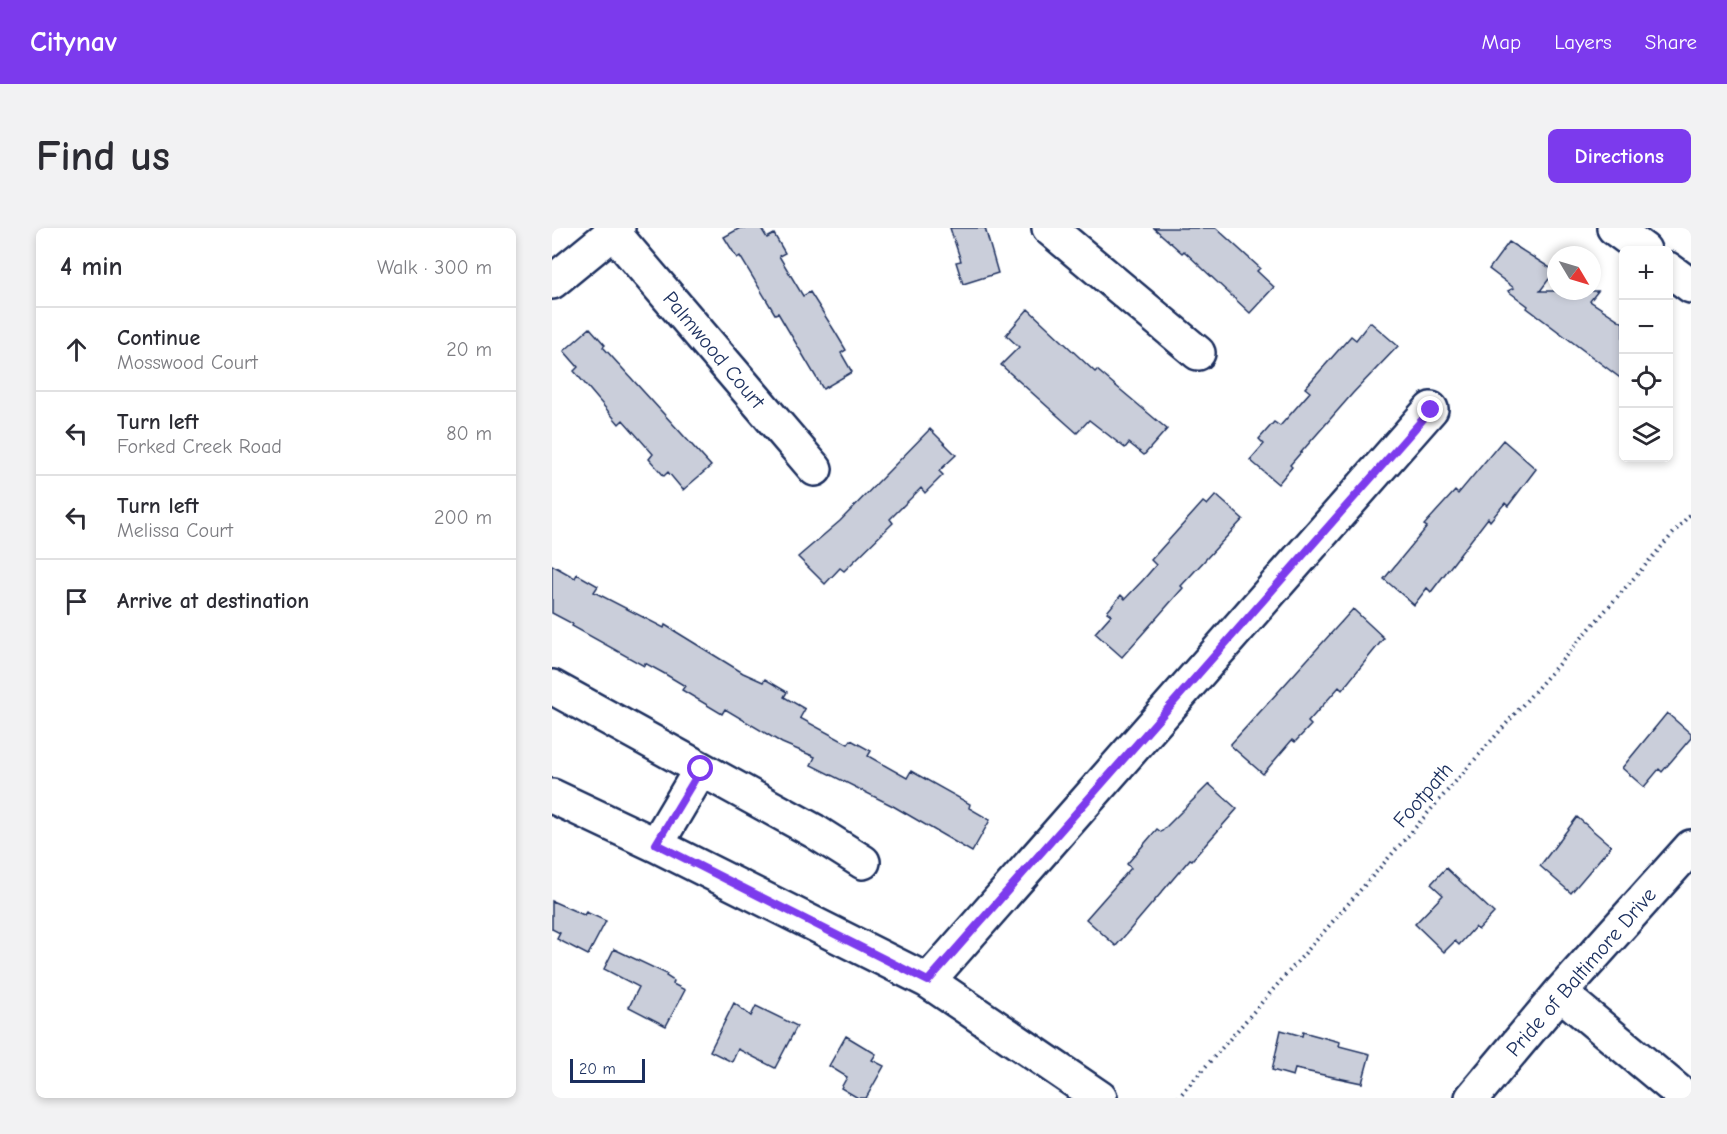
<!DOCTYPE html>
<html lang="en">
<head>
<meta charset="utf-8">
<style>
	:root { --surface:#fff; --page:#f2f2f3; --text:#2b2b33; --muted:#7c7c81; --line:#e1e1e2; --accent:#7c3aed }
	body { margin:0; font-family:"Comic Neue",sans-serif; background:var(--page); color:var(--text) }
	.controls { position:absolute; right:18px; top:18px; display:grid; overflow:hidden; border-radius:9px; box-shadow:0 3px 9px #0003 }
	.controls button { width:54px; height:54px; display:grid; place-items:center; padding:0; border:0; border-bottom:2px solid var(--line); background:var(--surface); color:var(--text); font:30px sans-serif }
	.compass { position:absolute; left:995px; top:18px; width:54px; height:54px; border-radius:50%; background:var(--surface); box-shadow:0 3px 9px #0003; rotate:128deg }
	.scale { position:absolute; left:18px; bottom:15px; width:75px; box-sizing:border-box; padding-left:6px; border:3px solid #1b2f5e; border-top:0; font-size:16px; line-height:21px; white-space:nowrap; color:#1b2f5e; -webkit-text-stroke:4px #fff; paint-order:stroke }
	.stop { position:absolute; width:18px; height:18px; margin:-14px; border:4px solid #7c3aed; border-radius:50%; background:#fff }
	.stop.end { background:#7c3aed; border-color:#fff; box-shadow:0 2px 6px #0008 }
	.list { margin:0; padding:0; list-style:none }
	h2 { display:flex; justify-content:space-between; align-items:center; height:78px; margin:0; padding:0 24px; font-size:26px }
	h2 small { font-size:20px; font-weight:400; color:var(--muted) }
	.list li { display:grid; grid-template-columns:39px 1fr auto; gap:18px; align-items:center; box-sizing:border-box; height:84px; padding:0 24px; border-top:2px solid var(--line) }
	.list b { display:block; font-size:22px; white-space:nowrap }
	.list p { margin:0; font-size:20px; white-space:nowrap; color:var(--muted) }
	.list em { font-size:20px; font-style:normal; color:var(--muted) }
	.icon { flex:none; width:33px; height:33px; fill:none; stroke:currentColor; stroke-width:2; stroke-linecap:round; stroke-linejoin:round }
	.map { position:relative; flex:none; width:1139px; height:870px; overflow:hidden; border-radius:9px }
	header { display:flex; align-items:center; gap:36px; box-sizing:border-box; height:84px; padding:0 30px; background:var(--accent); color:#fff }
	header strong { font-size:28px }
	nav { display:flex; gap:33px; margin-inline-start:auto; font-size:21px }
	.intro { display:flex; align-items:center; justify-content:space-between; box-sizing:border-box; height:144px; padding:0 36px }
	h1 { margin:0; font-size:42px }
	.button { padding:15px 27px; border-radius:9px; background:var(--accent); color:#fff; font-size:21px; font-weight:700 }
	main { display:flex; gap:36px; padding:0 36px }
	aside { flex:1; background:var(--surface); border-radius:9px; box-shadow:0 3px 9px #0003 }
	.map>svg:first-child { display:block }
	.building { fill:#caceda; stroke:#1b2f5e; stroke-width:1.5 }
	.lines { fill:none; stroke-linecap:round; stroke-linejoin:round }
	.minor-casing { stroke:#1b2f5e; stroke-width:38 }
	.path { stroke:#1b2f5e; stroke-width:4; stroke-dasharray:1.5 4.5; stroke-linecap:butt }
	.minor { stroke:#fff; stroke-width:33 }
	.route { stroke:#7c3aed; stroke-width:8 }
	.labels { text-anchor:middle; stroke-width:4.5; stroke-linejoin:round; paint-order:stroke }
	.street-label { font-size:21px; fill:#1b2f5e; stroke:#fff }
</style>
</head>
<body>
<header>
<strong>Citynav</strong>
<nav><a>Map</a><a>Layers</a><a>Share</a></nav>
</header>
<div class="intro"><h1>Find us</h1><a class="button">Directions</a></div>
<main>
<aside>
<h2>4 min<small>Walk · 300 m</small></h2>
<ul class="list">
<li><svg class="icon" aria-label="ahead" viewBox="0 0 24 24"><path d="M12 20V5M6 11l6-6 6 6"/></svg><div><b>Continue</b><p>Mosswood Court</p></div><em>20 m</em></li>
<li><svg class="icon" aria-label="left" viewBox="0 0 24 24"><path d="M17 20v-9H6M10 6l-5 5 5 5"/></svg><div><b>Turn left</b><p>Forked Creek Road</p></div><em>80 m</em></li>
<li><svg class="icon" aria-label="left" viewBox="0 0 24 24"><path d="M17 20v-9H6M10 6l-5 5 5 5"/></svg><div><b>Turn left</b><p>Melissa Court</p></div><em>200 m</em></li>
<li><svg class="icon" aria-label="arrive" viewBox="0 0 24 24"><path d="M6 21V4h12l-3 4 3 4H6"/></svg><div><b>Arrive at destination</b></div></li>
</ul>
</aside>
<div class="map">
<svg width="1139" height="870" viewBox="0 0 1139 870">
	<rect width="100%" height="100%" fill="#fff"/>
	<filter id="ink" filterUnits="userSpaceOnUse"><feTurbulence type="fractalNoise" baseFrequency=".0167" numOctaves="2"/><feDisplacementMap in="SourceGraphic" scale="12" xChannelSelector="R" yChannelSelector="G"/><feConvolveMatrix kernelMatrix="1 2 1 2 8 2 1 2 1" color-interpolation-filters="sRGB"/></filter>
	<g filter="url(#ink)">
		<path class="building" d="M 188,0 L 209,0 L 215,10 L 222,6 L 233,25 L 227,28 L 251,68 L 258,64 L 282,102 L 294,122 L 289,125 L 300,144 L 271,161 L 226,85 L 223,86 L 188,28 L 185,30 L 172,9 Z
			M 398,0 L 433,0 L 446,45 L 411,56 L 404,34 L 409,33 Z
			M 602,0 L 664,0 L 708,40 L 705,43 L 722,59 L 698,85 L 632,23 L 630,25 Z
			M 957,14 L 1003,43 L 988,63 L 1046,63 L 1038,73 L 1071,95 L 1071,152 L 975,80 L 976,78 L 956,63 L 962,60 L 937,41 Z
			M 476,81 L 543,144 L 545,142 L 615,201 L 592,227 L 577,215 L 573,220 L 537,192 L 525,205 L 449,137 L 467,119 L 454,107 Z
			M 818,94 L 846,118 L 801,165 L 738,237 L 740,239 L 726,256 L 698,232 L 712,216 L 707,211 L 722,194 L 728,198 L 758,164 L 753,160 L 799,108 L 804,112 Z
			M 38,100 L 53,117 L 51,119 L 159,238 L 131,262 L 116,244 L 112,248 L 97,231 L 101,226 L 71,192 L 67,196 L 22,143 L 26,139 L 12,123 Z
			M 378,201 L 404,227 L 387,243 L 391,247 L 373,265 L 369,260 L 338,291 L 341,295 L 292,343 L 288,340 L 273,356 L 246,329 L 288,293 Z
			M 951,212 L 984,241 L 956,278 L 953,275 L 938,293 L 936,290 L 879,364 L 875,360 L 862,377 L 832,351 L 875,299 L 872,297 L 903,263 L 906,266 Z
			M 664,267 L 691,291 L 629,358 L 631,360 L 570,429 L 543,405 L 559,387 L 555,384 L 569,367 L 573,371 L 591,352 L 604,337 L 599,332 L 651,274 L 655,277 Z
			M 0,337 L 23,350 L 25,346 L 46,358 L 42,364 L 112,400 L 113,397 L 191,445 L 211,454 L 213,451 L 235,464 L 232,469 L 253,481 L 248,490 L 296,516 L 299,512 L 319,523 L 316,528 L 355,550 L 359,543 L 418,576 L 417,580 L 438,592 L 420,624 L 341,578 L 259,537 L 263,529 L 230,515 L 173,481 L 170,486 L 130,462 L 133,458 L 113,446 L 93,435 L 92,438 L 20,398 L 21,396 L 0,385 Z
			M 801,381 L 832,410 L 790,462 L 787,459 L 756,494 L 759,497 L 743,514 L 740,512 L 711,546 L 678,517 Z
			M 1115,485 L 1139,506 L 1139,510 L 1110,544 L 1107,541 L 1092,559 L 1070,540 Z
			M 657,556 L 685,581 L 640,632 L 638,631 L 564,718 L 534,691 L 579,640 L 575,636 L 605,601 L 609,604 Z
			M 1025,589 L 1059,618 L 1019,665 L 988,638 Z
			M 894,640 L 942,685 L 926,702 L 923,699 L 907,717 L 903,713 L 892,724 L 863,696 L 891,667 L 879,656 Z
			M 0,673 L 32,687 L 34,684 L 54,693 L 36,727 L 5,711 L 8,705 L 0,701 Z
			M 62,721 L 115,746 L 114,748 L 122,753 L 121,756 L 133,762 L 114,798 L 77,779 L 87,759 L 52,741 Z
			M 182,775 L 199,788 L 204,778 L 245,798 L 223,840 L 186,821 L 180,834 L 158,823 Z
			M 729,802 L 750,808 L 751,804 L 788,814 L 787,818 L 818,826 L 810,855 L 743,841 L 741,848 L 720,842 Z
			M 294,808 L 324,826 L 320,832 L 332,838 L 314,870 L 306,870 L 289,860 L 295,849 L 277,838 Z"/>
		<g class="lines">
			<defs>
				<path id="minor" d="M 497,0 L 646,125
					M 1062,0 L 1092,22
					M 61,4 L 263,241
					M 1116,41 L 1139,58
					M 0,54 L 66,0
					M 0,459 L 262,603 L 311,634
					M 0,568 L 104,617 L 376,753 L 548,870
					M 104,617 L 149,541
					M 376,753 L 879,181
					M 1008,765 L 1134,870
					M 920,870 L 1008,765 L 1139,619"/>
			</defs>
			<use href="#minor" class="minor-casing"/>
			<path class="path" d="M 626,870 L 1139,285"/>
			<use href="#minor" class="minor"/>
		</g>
	</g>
	<g class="lines" filter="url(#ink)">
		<path class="route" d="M 149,541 L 104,616 L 376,753 L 879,182"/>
	</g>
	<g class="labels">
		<g class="street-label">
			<text transform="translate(162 122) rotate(50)" y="7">Palmwood Court</text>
			<text transform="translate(871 567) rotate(-49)" y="7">Footpath</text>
			<text transform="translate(1029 744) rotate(-49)" y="7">Pride of Baltimore Drive</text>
		</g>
	</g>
</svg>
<div class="controls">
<button>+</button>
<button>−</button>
<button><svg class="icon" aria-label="locate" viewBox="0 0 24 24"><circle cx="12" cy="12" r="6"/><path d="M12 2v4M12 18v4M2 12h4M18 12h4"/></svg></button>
<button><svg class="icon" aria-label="layers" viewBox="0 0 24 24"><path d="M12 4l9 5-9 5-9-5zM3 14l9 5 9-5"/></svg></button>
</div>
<svg class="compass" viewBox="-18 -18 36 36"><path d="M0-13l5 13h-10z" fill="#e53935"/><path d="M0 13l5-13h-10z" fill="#7c7c81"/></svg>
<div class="scale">20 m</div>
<div class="stop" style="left:149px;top:541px"></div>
<div class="stop end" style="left:879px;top:182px"></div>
</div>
</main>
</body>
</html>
